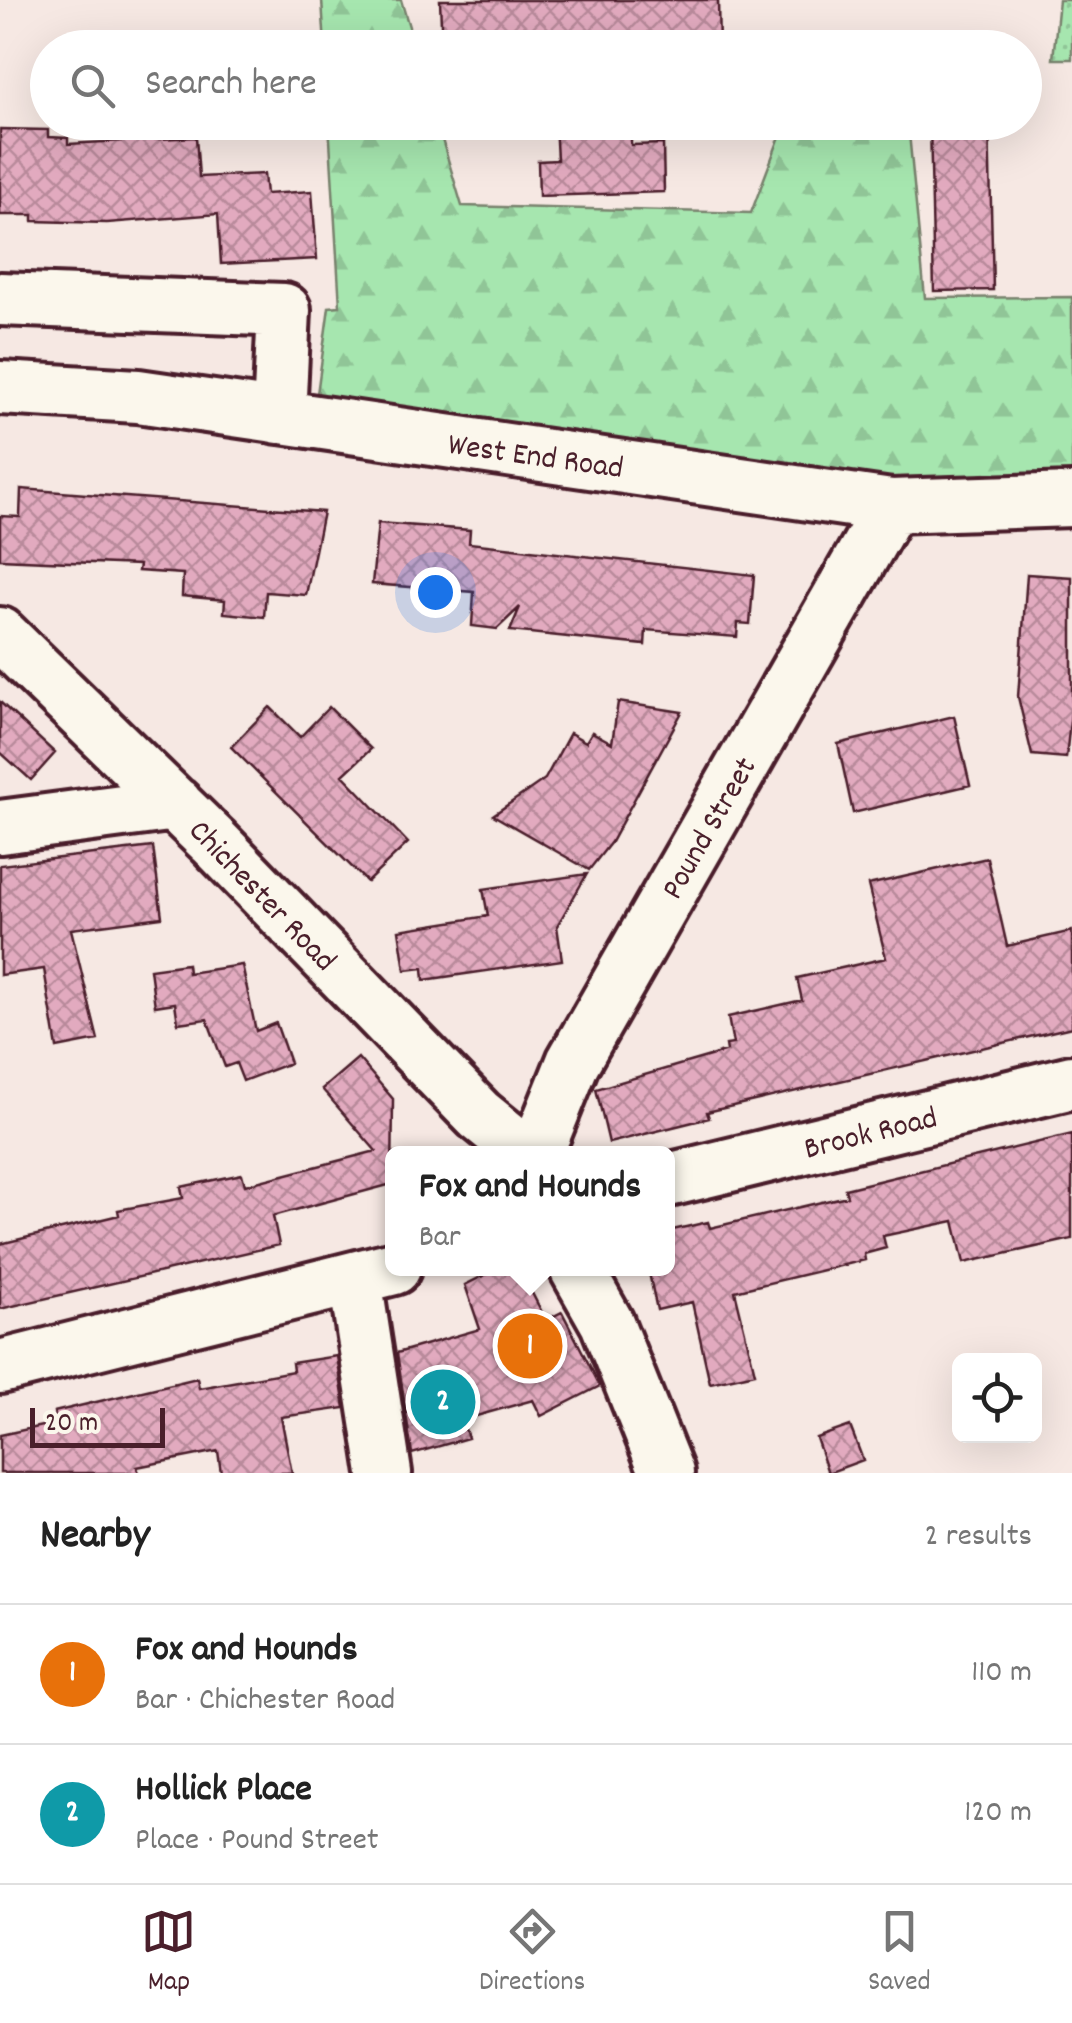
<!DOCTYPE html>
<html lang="en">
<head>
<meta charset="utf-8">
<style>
	:root { --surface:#fff; --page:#f2f2f2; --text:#222; --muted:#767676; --line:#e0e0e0; --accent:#4a1f2b }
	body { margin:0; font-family:Dekko,sans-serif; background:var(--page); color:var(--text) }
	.controls { position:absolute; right:30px; bottom:30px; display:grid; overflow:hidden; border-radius:15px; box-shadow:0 10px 40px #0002 }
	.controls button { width:90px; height:90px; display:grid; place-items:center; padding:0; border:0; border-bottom:2px solid var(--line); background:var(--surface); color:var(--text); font:50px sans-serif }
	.scale { position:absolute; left:30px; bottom:25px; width:135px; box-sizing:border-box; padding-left:10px; border:5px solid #4a1f2b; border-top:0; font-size:28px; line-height:35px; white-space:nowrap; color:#4a1f2b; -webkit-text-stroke:8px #fbf7ec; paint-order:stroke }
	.you { position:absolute; left:435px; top:592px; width:35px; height:35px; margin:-25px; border:8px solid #fff; border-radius:50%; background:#1a73e8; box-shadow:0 0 0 15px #1a73e833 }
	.badge { display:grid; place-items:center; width:65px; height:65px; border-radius:50%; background:var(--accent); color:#fff; font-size:32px; font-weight:700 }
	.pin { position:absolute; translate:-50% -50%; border:5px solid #fff; box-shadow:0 2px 10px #0006 }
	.popup { position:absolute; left:385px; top:1146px; width:290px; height:130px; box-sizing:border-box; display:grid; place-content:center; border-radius:15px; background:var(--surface); filter:drop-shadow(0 2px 8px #0005); font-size:32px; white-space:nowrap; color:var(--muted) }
	.popup b { font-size:38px; color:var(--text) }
	.popup::after { content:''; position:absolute; left:50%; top:100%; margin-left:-20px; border:20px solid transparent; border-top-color:var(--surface) }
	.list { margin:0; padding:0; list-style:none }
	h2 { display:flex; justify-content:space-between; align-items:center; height:130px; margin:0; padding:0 40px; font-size:42px }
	h2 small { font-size:32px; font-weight:400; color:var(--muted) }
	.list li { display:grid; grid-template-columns:65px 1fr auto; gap:30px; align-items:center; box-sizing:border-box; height:140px; padding:0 40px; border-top:2px solid var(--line) }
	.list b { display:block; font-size:38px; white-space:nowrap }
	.list p { margin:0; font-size:32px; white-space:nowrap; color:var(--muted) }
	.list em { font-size:32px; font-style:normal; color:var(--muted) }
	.icon { flex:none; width:55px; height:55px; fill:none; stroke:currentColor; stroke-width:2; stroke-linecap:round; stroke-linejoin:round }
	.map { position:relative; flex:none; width:1072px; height:1473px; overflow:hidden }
	.search { position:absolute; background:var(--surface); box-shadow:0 10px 40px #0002; left:30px; right:30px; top:30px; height:110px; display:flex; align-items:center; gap:25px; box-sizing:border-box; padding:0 35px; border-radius:55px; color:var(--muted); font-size:38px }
	.sheet { height:410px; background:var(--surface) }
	nav { display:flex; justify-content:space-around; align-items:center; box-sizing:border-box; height:140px; border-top:2px solid var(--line); background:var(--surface); font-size:28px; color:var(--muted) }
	nav a { display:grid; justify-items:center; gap:5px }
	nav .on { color:var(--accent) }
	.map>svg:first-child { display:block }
	.grass { fill:url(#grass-dots); stroke:#78826d; stroke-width:2.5 }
	.forest { fill:url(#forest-firs); stroke:#78826d; stroke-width:2.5 }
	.building { fill:url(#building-cross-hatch); stroke:#4a1f2b; stroke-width:2.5 }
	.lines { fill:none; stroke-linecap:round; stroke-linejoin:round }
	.minor-casing { stroke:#4a1f2b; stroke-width:60 }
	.minor { stroke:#fbf7ec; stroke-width:52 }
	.labels { text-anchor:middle; stroke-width:9; stroke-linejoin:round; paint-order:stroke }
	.street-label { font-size:32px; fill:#4a1f2b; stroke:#fbf7ec }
</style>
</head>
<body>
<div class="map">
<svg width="1072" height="1473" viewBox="0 0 1072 1473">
	<defs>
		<pattern id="grass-dots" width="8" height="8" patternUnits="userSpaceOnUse" patternTransform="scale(2.5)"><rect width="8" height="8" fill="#a6e6af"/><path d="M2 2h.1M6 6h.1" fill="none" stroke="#90c597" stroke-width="1.8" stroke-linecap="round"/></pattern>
		<pattern id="forest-firs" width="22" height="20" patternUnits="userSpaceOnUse" patternTransform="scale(2.5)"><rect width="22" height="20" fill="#a6e6af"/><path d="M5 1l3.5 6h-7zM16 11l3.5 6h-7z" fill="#90c597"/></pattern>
		<pattern id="building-cross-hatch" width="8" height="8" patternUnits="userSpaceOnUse" patternTransform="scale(2.5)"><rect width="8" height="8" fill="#e2aabf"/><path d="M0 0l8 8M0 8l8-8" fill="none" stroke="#b98a9b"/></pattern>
	</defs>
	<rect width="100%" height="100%" fill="#f6e8e3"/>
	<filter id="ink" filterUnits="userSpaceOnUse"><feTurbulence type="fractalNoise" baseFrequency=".01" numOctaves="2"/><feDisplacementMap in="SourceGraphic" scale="20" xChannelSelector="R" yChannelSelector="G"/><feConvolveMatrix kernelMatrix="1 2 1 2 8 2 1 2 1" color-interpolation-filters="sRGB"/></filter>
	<g filter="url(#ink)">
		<path class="grass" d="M 1059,0 L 1072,0 L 1072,59 L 1053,59 Z"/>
		<path class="forest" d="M 322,0 L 401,0 L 415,47 L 325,47 Z
			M 329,123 L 437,123 L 462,206 L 751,213 L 785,123 L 908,123 L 925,298 L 1072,297 L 1072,476 L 906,485 L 317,394 L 329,307 L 340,306 Z"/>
		<path class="building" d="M 440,0 L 718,0 L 719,48 L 442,48 Z
			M 555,122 L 631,122 L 631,145 L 663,144 L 664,192 L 539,196 L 538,161 L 557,160 Z
			M 930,122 L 989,122 L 993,290 L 934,291 Z
			M 0,129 L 48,130 L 48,137 L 68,138 L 68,144 L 196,137 L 199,177 L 264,174 L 266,194 L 312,191 L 317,259 L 221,264 L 218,214 L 107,223 L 33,221 L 33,215 L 0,215 Z
			M 21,489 L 323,512 L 306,595 L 266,592 L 264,617 L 224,613 L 225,600 L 182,596 L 183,574 L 138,571 L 139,565 L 0,559 L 0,516 L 20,517 Z
			M 378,523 L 470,530 L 469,543 L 754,575 L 750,624 L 738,623 L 737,637 L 646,630 L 645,645 L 510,631 L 520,607 L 497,629 L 472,626 L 474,592 L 372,584 Z
			M 1027,574 L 1072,577 L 1072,703 L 1066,758 L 1032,755 L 1018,697 Z
			M 0,702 L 55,753 L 31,780 L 0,752 Z
			M 618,702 L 682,712 L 611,842 L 589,870 L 493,815 L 545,779 L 570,733 L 586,742 L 592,732 L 612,743 Z
			M 270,707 L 300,737 L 329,707 L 371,749 L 343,775 L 408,843 L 367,882 L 231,747 Z
			M 954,716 L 970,785 L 853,813 L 838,744 Z
			M 153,847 L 162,917 L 71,929 L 98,1040 L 57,1048 L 44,969 L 0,975 L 0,865 Z
			M 987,858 L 1007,946 L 1072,931 L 1072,1027 L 707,1112 L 709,1118 L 609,1143 L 596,1089 L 727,1051 L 726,1045 L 733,1044 L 728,1017 L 802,1000 L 797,978 L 886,958 L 868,885 Z
			M 587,874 L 557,926 L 562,960 L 424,980 L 423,968 L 405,970 L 399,930 L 488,916 L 483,889 Z
			M 187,964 L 188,973 L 242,965 L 256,1031 L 276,1023 L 290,1063 L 243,1081 L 236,1063 L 225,1067 L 207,1019 L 178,1023 L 175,1003 L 155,1006 L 150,969 Z
			M 358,1058 L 393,1099 L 392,1184 L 273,1216 L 279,1245 L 0,1309 L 0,1244 L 119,1215 L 118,1210 L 183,1198 L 181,1187 L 242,1174 L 245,1185 L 376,1151 L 322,1089 Z
			M 1072,1134 L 1072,1239 L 964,1263 L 954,1221 L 883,1236 L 886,1248 L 864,1254 L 865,1260 L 735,1291 L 755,1373 L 710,1383 L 692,1302 L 657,1310 L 648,1268 L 668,1268 L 668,1231 L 708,1222 L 710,1228 L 847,1196 L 845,1189 Z
			M 499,1268 L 519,1268 L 546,1320 L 562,1312 L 600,1386 L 541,1416 L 533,1400 L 462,1420 L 468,1438 L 412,1454 L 397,1353 L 480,1329 L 465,1285 Z
			M 337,1356 L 345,1408 L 281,1417 L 292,1473 L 221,1473 L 218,1451 L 137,1467 L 139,1473 L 0,1473 L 0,1435 L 56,1423 L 54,1412 L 197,1378 L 199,1388 L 293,1371 L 292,1363 Z
			M 850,1426 L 863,1460 L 828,1473 L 816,1438 Z"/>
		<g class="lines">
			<defs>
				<path id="minor" d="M 0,299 L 284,310 L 279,417
					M 0,388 L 138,396 L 891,506 L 1072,500
					M 0,634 L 213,841 L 479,1115 L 527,1154
					M 0,827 L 176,804
					M 536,1154 L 573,1062 L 891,506
					M 668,1180 L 1072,1082
					M 576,1268 L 607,1323 L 667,1473
					M 355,1279 L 385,1473
					M 0,1367 L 394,1268"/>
			</defs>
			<use href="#minor" class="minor-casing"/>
			<use href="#minor" class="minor"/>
		</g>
	</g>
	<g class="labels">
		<g class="street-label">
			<text transform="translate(536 454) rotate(8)" y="11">West End Road</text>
			<text transform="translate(707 827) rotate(-60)" y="11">Pound Street</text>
			<text transform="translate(264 894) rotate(46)" y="11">Chichester Road</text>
			<text transform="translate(870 1131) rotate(-14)" y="11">Brook Road</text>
		</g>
	</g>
</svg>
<div class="controls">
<button><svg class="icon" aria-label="locate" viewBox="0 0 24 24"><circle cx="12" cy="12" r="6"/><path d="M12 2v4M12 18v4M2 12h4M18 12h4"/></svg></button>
</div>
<div class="scale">20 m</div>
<div class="you"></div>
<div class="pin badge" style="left:530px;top:1346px;background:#e8710a">1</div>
<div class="popup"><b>Fox and Hounds</b>Bar</div>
<div class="pin badge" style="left:443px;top:1402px;background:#0f9aa8">2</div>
<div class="search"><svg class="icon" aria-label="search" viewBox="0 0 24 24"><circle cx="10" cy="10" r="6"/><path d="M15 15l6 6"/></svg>Search here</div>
</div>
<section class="sheet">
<h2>Nearby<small>2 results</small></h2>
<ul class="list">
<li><span class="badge" style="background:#e8710a">1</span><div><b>Fox and Hounds</b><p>Bar · Chichester Road</p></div><em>110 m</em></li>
<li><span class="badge" style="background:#0f9aa8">2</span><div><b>Hollick Place</b><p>Place · Pound Street</p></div><em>120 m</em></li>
</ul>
</section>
<nav>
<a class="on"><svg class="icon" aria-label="map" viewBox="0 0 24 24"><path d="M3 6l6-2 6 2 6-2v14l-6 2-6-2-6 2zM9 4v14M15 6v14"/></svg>Map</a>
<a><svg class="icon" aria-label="directions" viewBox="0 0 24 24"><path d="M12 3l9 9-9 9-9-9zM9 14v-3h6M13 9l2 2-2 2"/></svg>Directions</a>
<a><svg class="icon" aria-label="saved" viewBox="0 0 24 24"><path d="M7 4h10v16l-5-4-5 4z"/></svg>Saved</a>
</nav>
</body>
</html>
